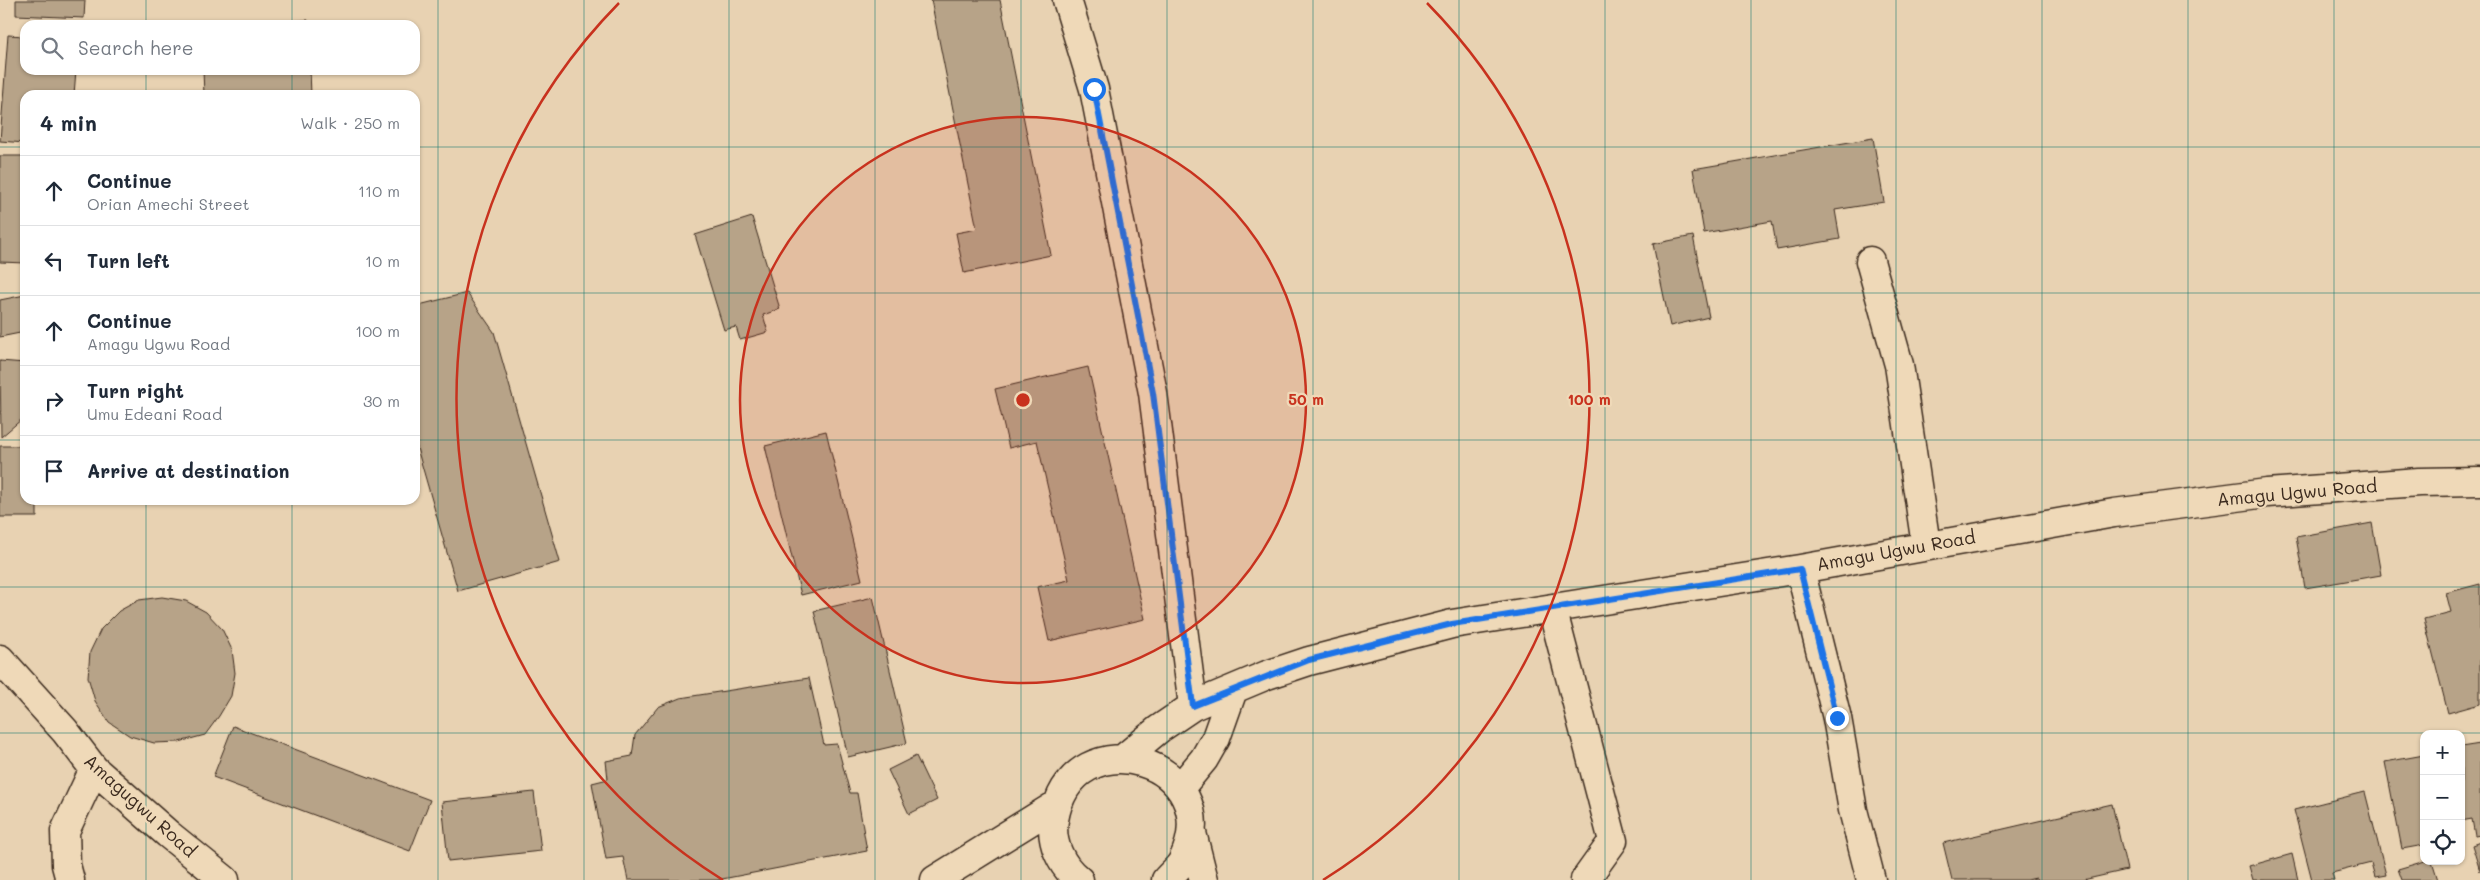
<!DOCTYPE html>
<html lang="en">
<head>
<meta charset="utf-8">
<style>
	:root { --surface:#fff; --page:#f2f2f3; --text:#1f2937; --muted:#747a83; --line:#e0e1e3 }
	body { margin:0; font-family:Mali,sans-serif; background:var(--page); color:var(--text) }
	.controls { position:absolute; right:15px; bottom:15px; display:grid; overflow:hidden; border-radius:10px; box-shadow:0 1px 4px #0004 }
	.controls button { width:45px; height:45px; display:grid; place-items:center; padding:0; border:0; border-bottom:1px solid var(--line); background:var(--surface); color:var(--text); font:25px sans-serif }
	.stop { position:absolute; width:15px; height:15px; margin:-11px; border:4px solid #1a73e8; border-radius:50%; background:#fff }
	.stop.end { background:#1a73e8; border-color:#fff; box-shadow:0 1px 5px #0008 }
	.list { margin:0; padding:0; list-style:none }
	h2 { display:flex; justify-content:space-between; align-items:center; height:65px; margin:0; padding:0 20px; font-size:21px }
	h2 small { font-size:16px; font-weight:400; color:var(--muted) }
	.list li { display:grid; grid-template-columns:32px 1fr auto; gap:15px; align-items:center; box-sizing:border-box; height:70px; padding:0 20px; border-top:1px solid var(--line) }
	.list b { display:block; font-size:19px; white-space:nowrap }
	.list p { margin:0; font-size:16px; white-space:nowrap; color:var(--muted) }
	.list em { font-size:16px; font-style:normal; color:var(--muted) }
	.icon { flex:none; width:28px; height:28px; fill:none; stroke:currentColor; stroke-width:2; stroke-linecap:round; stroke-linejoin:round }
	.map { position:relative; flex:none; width:2480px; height:880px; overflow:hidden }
	.search { position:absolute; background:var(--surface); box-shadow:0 1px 4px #0004; left:20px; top:20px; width:400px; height:55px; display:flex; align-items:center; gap:12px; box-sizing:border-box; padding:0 18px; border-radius:15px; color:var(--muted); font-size:19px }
	.panel { position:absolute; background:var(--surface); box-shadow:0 1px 4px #0004; left:20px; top:90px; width:400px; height:415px; border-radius:15px }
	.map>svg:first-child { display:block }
	.building { fill:#b7a388; stroke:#3b2a1e }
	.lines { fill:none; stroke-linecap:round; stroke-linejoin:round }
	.minor-casing { stroke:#3b2a1e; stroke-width:31 }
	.minor { stroke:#efd9b8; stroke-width:28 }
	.route { stroke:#1a73e8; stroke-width:6 }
	.grid { fill:none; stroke:#0f766e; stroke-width:1; stroke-opacity:0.55 }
	.ring { fill:none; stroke:#c8321e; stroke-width:2.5 }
	.labels { text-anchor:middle; stroke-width:4.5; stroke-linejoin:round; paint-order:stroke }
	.street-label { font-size:18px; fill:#3b2a1e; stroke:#efd9b8 }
	.centre { fill:#c8321e; stroke:#efd9b8; stroke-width:2.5 }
	.ring-label { font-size:15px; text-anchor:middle; font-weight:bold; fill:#c8321e; stroke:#efd9b8; stroke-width:4.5; stroke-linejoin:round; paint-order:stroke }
</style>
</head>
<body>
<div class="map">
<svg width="2480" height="880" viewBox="0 0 2480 880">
	<rect width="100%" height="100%" fill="#e8d2b2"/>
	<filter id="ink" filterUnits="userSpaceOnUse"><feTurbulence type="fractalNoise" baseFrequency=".02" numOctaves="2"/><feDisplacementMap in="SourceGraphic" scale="10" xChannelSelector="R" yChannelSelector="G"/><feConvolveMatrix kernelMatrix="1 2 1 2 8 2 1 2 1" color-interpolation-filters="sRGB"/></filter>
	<g filter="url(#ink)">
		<path class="building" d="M 16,0 L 85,0 L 84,18 L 16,15 Z
			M 931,0 L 1000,0 L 1051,255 L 964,273 L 956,233 L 977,229 Z
			M 308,20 L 308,25 L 201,25 L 201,24 Z
			M 8,35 L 25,36 L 25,70 L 76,70 L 74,95 L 25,95 L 25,143 L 0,141 Z
			M 203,70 L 310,70 L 311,95 L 204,95 Z
			M 1873,138 L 1884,202 L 1835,210 L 1840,239 L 1777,250 L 1772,221 L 1704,233 L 1693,169 Z
			M 0,156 L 25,156 L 25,263 L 0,262 Z
			M 752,217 L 780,309 L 763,315 L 768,332 L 740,340 L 736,327 L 724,330 L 695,235 Z
			M 1693,236 L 1709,317 L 1670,326 L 1653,244 Z
			M 467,293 L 494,332 L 560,562 L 458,591 L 415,441 L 415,306 Z
			M 25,295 L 25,332 L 0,337 L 0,300 Z
			M 0,361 L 25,363 L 22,419 L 1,437 Z
			M 1088,367 L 1145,619 L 1049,641 L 1037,587 L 1069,580 L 1037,441 L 1009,448 L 995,389 Z
			M 826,431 L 862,580 L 801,595 L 765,446 Z
			M 0,446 L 25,446 L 25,500 L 37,500 L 37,517 L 0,517 Z
			M 2372,523 L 2381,575 L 2305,588 L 2296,537 Z
			M 2480,584 L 2480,704 L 2448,713 L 2424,619 L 2451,612 L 2446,593 Z
			M 162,597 L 186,601 L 206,612 L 222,629 L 232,650 L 235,673 L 231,696 L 219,716 L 205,735 L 179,742 L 154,743 L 130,736 L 109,722 L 95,701 L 88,677 L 90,652 L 101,629 L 119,611 L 139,600 Z
			M 873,597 L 907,743 L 848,757 L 814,611 Z
			M 809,678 L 824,745 L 837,744 L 850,793 L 857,793 L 867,851 L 717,880 L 628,880 L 623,857 L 606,859 L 592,783 L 608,779 L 606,761 L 632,756 L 635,735 L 658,707 L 680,698 Z
			M 233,726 L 430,800 L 410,851 L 213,777 Z
			M 2480,744 L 2480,835 L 2475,836 L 2472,819 L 2461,821 L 2461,747 Z
			M 2424,755 L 2424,845 L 2402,849 L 2385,762 Z
			M 916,756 L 937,800 L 909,814 L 888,770 Z
			M 534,792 L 541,851 L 448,861 L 442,802 Z
			M 2365,792 L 2386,875 L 2375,877 L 2371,863 L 2332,873 L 2334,880 L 2312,880 L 2294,810 Z
			M 2112,804 L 2127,870 L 2083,880 L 2037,880 L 2036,878 L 2027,880 L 1952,880 L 1943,843 Z
			M 2480,842 L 2480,871 L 2472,845 Z
			M 2292,854 L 2298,880 L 2253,880 L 2249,866 Z
			M 2425,861 L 2432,861 L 2438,880 L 2402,880 L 2398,869 Z"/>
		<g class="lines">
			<defs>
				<path id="minor" d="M 1067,0 L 1094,89 L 1153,393 L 1193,706
					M 1870,261 L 1899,365 L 1926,545
					M 1800,569 L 1837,718 L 1853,810 L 1871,880
					M 1552,608 L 1613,841 L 1585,880
					M 0,659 L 65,731 L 94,769 L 168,834 L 225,880
					M 1124,758 L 1159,729 L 1193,706 L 1267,675 L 1309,661 L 1452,624 L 1800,569 L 2114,513 L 2267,493 L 2419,482 L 2480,481
					M 1180,788 L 1204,759 L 1216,738 L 1233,690
					M 1192,833 L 1204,880
					M 70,880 L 66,865 L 65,831 L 94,769
					M 935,880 L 1056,805
					M 1079,880 C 1061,866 1050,842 1054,820 C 1072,712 1230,762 1183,860 C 1180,867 1171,874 1166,880"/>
			</defs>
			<use href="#minor" class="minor-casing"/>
			<use href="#minor" class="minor"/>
		</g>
	</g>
	<g class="lines" filter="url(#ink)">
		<path class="route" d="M 1094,89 L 1153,393 L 1193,706 L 1309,660 L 1452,624 L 1800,569 L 1837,718"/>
	</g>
	<path class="grid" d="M 146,0 L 146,25M 292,0 L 292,25M 438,0 L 438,880M 584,0 L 584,880M 729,0 L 729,880M 875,0 L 875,880M 1021,0 L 1021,880M 1167,0 L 1167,880M 1313,0 L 1313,880M 1459,0 L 1459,880M 1605,0 L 1605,880M 1751,0 L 1751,880M 1896,0 L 1896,880M 2042,0 L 2042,880M 2188,0 L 2188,880M 2334,0 L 2334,880M 146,70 L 146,95M 292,70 L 292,95M 0,147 L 25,147M 415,147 L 2480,147M 0,293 L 25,293M 415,293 L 2480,293M 0,440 L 25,440M 415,440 L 2480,440M 146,500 L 146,880M 292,500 L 292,880M 0,587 L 2480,587M 0,733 L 2480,733"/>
	<circle cx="1023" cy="400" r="283" fill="#c8321e" fill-opacity=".12"/>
	<g class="ring">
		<circle cx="1023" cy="400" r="283"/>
		<path d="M723 880A566 566 0 0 1 619 3M1427 3A566 566 0 0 1 1323 880"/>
	</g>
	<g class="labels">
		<g class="street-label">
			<text transform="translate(2297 493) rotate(-5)" y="6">Amagu Ugwu Road</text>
			<text transform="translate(1896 551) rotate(-10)" y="6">Amagu Ugwu Road</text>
			<text transform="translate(140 806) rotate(42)" y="6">Amagugwu Road</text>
		</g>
	</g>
	<circle cx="1023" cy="400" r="8" class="centre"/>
	<g class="ring-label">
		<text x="1306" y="405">50 m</text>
		<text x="1589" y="405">100 m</text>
	</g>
</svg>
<div class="controls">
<button>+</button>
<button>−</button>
<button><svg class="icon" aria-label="locate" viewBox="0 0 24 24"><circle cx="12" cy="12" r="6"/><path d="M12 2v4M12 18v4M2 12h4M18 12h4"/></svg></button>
</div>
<div class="stop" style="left:1094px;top:89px"></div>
<div class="stop end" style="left:1837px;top:718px"></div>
<div class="search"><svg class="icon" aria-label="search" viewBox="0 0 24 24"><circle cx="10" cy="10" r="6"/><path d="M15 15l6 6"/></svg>Search here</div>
<section class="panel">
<h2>4 min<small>Walk · 250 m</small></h2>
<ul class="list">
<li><svg class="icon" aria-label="ahead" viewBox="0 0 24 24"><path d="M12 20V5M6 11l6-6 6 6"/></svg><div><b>Continue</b><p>Orian Amechi Street</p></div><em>110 m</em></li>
<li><svg class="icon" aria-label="left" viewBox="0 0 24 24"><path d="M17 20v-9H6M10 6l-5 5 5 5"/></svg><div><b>Turn left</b></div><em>10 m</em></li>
<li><svg class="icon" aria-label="ahead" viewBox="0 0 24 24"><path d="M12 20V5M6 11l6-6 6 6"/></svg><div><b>Continue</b><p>Amagu Ugwu Road</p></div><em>100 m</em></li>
<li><svg class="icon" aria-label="right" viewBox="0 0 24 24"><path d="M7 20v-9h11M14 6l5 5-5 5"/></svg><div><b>Turn right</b><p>Umu Edeani Road</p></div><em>30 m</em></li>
<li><svg class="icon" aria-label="arrive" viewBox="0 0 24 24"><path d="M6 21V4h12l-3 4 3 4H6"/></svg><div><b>Arrive at destination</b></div></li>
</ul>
</section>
</div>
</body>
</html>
